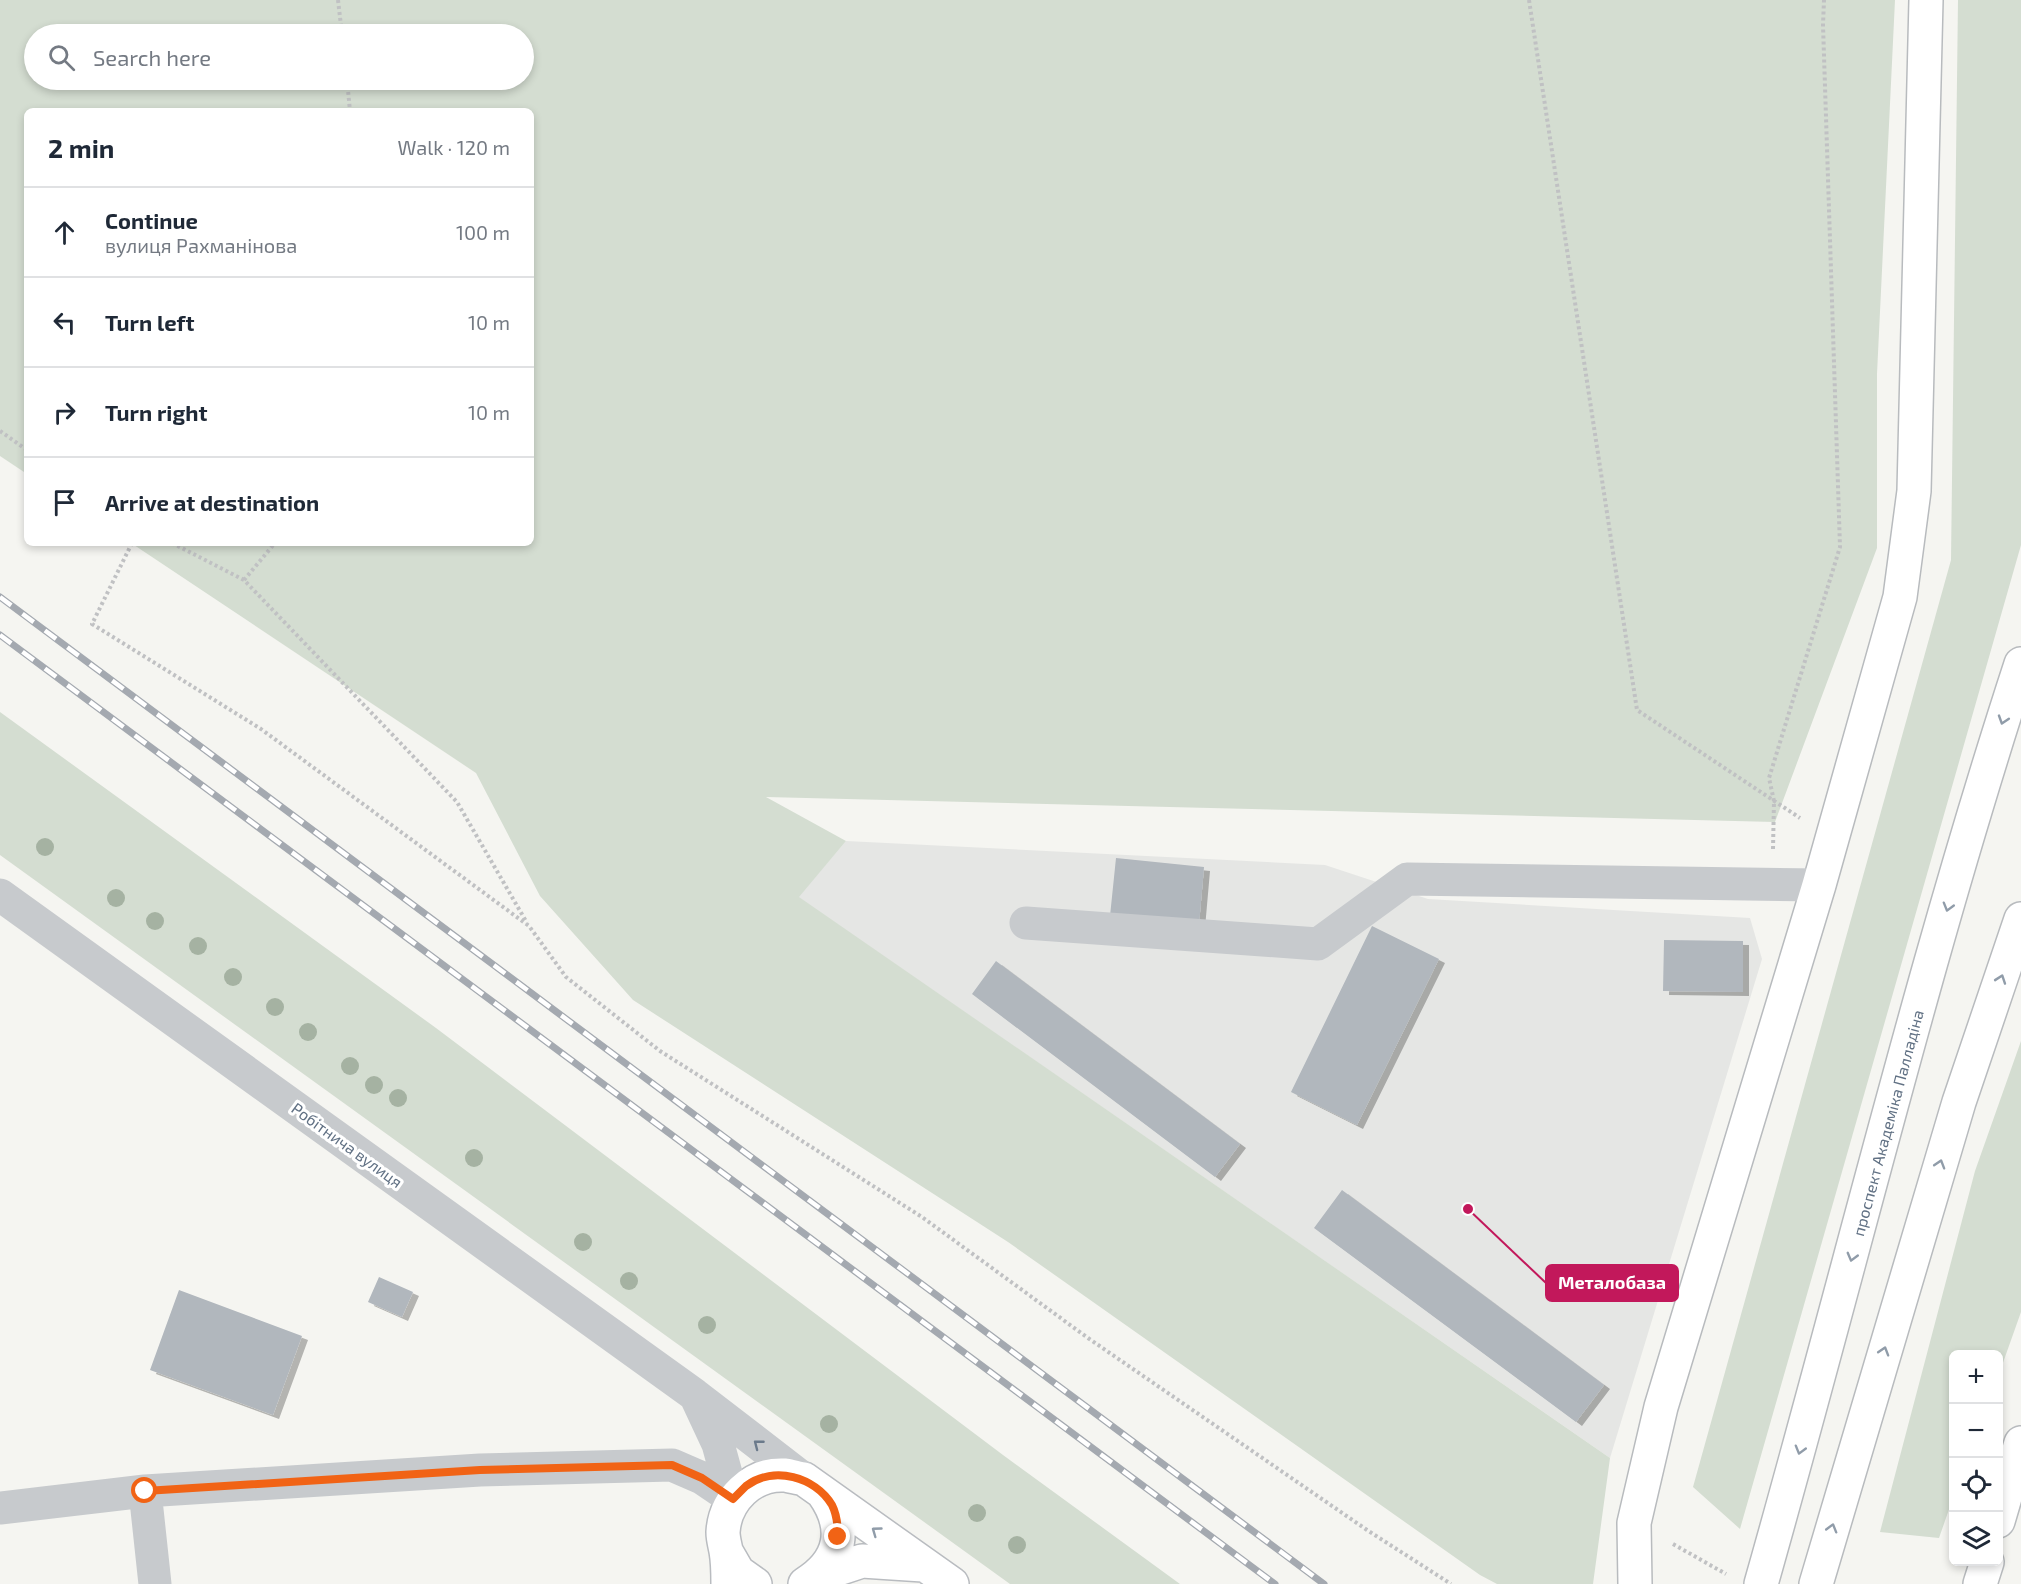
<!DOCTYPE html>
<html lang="en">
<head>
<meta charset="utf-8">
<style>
	:root { --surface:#fff; --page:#f2f2f3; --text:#1f2937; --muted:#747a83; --line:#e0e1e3 }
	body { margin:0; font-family:"Exo 2",sans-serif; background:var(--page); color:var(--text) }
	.controls { position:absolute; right:18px; bottom:18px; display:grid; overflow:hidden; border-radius:9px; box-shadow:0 3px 9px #0003 }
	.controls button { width:54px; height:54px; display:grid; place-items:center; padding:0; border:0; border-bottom:2px solid var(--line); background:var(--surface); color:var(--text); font:30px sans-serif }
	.stop { position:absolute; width:18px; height:18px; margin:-14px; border:4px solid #f16315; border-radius:50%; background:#fff }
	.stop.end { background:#f16315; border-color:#fff; box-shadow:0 2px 6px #0008 }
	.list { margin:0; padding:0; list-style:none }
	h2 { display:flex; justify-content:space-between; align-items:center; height:78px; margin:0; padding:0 24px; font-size:26px }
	h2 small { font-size:20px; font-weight:400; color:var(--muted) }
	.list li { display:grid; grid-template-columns:39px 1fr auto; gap:18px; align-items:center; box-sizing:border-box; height:90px; padding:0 24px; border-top:2px solid var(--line) }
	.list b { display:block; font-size:22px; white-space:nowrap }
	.list p { margin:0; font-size:20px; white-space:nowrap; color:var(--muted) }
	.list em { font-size:20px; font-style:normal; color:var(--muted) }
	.icon { flex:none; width:33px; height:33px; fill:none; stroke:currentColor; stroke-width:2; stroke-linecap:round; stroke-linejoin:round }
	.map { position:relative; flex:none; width:2021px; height:1584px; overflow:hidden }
	.search { position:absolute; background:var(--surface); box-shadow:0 3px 9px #0003; left:24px; top:24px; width:510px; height:66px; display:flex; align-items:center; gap:15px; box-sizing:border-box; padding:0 21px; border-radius:33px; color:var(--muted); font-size:22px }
	.panel { position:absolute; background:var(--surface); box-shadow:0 3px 9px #0003; left:24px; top:108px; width:510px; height:438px; border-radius:9px }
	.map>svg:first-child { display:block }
	.built { fill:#e5e6e4 }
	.green { fill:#d4ddd1; fill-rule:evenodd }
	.building { fill:#b1b7bd; filter:url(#shadow) }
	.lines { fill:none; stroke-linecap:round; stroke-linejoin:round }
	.major-casing { stroke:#b9bcc0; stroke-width:36 }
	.highway-casing { stroke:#b8bbbe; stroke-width:36 }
	.path { stroke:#c0c1c3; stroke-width:4; stroke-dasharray:3 3; stroke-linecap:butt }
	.minor { stroke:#c7cacd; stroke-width:33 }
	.major { stroke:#fff; stroke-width:33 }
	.highway { stroke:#fff; stroke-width:33 }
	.rail-casing { stroke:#a4a9b0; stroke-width:7 }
	.rail { stroke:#fff; stroke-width:4.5; stroke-dasharray:14; stroke-linecap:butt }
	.tree { fill:#a5b2a2 }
	.oneway { stroke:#909ca9 }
	.oneway2 { stroke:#6b7a8b }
	.route { stroke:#f16315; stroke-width:8 }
	.labels { text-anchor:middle; stroke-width:6; stroke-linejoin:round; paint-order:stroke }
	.street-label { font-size:16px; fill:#617184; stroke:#fff }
	.leader { fill:none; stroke:#c2185b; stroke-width:2 }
	.callout-dot { fill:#c2185b; stroke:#fff; stroke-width:2 }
	.callout { fill:#c2185b; stroke:#c2185b; stroke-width:2 }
	.callout-label { font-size:18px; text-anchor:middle; font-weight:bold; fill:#fff }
</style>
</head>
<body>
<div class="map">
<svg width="2021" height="1584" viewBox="0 0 2021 1584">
	<defs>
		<filter id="shadow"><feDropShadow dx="6" dy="4" stdDeviation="0" flood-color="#0004"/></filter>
	</defs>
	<rect width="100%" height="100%" fill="#f5f5f1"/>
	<path class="built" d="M 846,841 L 1325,865 L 1428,899 L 1750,918 L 1762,959 L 1610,1458 L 798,897 Z"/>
	<path class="green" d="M 0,0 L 1895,0 L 1877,374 L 1877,548 L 1775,822 L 766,797 L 846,841 L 799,897 L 1610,1458 L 1593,1584 L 1497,1584 L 1480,1575 L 1008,1242 L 633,1000 L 540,896 L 476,773 L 131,543 L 531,543 L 531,111 L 27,111 L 27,474 L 0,456 ZM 524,34 L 524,80 L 34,80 L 34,34 Z
		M 1958,0 L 2021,0 L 2021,545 L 1740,1529 L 1693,1487 L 1951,560 Z
		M 0,712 L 436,1028 L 1003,1455 L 1180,1584 L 1010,1584 L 0,855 Z
		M 2021,1041 L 2021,1312 L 1999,1374 L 1998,1354 L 1954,1354 L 1953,1498 L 1939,1538 L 1880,1532 L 1975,1171 Z"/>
	<path class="building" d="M 1116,858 L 1204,867 L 1199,924 L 1110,916 Z
		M 1372,926 L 1439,959 L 1357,1125 L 1291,1092 Z
		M 1664,940 L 1743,941 L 1743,992 L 1663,991 Z
		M 996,961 L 1240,1144 L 1215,1177 L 972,994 Z
		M 1342,1190 L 1604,1385 L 1576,1422 L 1314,1228 Z
		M 379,1277 L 413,1292 L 402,1317 L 368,1302 Z
		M 179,1290 L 302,1336 L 273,1415 L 150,1370 Z"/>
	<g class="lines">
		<defs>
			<path id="major" d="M 727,1553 L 738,1572 L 755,1584
				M 820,1575 L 862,1561 L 923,1565
				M 728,1584 C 728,1573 728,1562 726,1551 C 725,1545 723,1539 723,1532 C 725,1500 752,1473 785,1475 C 791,1476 798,1478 804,1479 L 952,1584
				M 805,1584 C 842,1561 848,1528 823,1493"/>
			<path id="highway" d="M 1998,1521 L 2021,1443
				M 1635,1584 L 1634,1523 L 1661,1407 L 1819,885 L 1900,597 L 1914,491 L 1926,0
				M 1761,1584 C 1848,1278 1922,967 2021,664
				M 1816,1584 L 1959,1102 L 2021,919
				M 1980,1584 L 1987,1562"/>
		</defs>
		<use href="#major" class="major-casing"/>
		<use href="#highway" class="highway-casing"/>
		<path class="path" d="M 338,0 L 342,34
			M 1529,0 L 1637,710 L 1800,818
			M 347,80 L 350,111
			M 0,431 L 27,450
			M 132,543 L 92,624 L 261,729 L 529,926 L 566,977 L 660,1051 L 922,1217 L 1088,1338 L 1367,1530 L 1451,1584
			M 172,543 L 244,580 L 457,802 L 527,923
			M 244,580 L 275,543
			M 1773,849 L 1774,801 L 1769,778 L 1840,547 L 1823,25 L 1824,0
			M 1673,1544 L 1726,1574"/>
		<path class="minor" d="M 0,895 L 695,1395 L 804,1479
			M 1026,923 L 1318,944 L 1407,879 L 1819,885
			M 697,1399 L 718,1444 L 733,1499
			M 145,1491 L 155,1584
			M 0,1508 L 145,1491 L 480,1470 L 672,1465 L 702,1478 L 733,1499"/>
		<use href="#major" class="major"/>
		<use href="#highway" class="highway"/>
		<defs>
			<path id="rail" d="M 0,597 L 1324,1584
				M 0,635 L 1275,1584"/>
		</defs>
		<use href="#rail" class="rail-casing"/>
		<use href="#rail" class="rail"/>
	</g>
	<g class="tree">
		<circle cx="45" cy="847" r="9"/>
		<circle cx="116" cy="898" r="9"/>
		<circle cx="155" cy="921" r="9"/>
		<circle cx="198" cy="946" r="9"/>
		<circle cx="233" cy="977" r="9"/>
		<circle cx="275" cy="1007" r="9"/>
		<circle cx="308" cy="1032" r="9"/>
		<circle cx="350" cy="1066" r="9"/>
		<circle cx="374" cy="1085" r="9"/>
		<circle cx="398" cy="1098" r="9"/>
		<circle cx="474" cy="1158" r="9"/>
		<circle cx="583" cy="1242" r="9"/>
		<circle cx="629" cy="1281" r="9"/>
		<circle cx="707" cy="1325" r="9"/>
		<circle cx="829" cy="1424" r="9"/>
		<circle cx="977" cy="1513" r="9"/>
		<circle cx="1017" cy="1545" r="9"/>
	</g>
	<defs><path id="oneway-chevron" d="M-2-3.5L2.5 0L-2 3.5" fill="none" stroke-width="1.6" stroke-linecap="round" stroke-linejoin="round" transform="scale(1.5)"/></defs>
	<g class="oneway">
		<use href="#oneway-chevron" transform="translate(2003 720) rotate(108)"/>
		<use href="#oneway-chevron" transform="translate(1948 907) rotate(106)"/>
		<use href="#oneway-chevron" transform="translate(2001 979) rotate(-71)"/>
		<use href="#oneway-chevron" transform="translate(1940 1164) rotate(-73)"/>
		<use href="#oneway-chevron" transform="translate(1852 1257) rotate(105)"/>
		<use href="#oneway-chevron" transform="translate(1884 1351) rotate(-73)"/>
		<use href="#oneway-chevron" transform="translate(1800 1450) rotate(106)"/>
		<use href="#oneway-chevron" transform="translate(1832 1528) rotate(-74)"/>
		<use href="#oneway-chevron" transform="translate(876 1531) rotate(-144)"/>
	</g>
	<use class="oneway2" href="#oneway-chevron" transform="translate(758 1444) rotate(-142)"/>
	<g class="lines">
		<path class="route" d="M 145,1491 L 480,1470 L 672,1465 L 702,1478 L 733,1499 C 737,1495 742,1490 746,1486 C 774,1465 815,1477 832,1505 C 837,1515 838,1526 838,1537"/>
	</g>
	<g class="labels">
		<g class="street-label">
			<text transform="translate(1888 1123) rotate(-75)" y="6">проспект Академіка Палладіна</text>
			<text transform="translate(347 1145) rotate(36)" y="6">Робітнича вулиця</text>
		</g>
	</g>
	<path class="leader" d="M1468 1209L1546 1283"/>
	<circle class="callout-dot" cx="1468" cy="1209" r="6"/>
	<rect class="callout" x="1546" y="1265" width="132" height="36" rx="6"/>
	<g class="callout-label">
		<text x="1612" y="1289">Металобаза</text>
	</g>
</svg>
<div class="controls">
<button>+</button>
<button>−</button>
<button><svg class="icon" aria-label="locate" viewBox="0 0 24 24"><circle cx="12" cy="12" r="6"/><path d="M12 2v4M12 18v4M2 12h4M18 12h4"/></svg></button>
<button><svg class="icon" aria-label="layers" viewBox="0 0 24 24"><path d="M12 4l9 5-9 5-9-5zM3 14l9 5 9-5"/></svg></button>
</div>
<div class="stop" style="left:145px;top:1491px"></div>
<div class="stop end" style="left:838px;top:1537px"></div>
<div class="search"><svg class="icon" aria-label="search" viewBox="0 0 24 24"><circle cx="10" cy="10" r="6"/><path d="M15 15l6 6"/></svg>Search here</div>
<section class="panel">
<h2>2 min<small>Walk · 120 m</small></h2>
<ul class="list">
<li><svg class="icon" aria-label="ahead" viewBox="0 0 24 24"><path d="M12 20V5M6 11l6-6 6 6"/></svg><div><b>Continue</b><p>вулиця Рахманінова</p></div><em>100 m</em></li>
<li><svg class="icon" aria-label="left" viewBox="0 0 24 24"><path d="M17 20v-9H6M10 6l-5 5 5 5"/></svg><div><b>Turn left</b></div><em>10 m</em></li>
<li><svg class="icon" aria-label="right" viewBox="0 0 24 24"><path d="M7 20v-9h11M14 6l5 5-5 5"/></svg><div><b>Turn right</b></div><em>10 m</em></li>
<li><svg class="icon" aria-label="arrive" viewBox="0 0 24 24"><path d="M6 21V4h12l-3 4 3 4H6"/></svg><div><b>Arrive at destination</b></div></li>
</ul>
</section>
</div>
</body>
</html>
